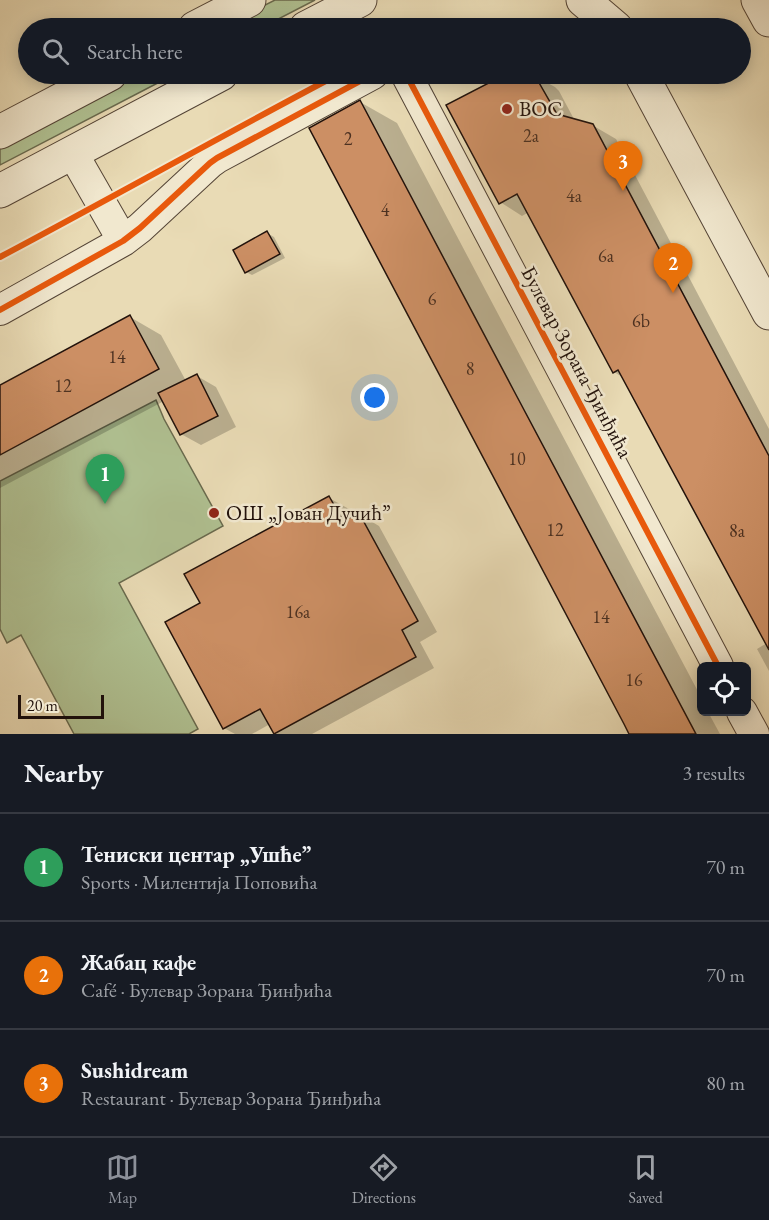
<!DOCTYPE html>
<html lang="en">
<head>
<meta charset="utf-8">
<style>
	:root { --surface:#171b24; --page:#242831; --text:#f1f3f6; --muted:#9ea1a6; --line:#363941; --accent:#8c9099 }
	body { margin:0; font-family:"EB Garamond",serif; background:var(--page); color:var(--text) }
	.controls { position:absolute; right:18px; bottom:18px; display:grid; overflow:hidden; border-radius:9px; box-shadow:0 3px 15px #0003 }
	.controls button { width:54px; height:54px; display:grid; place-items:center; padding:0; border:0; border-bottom:2px solid var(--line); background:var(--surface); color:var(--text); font:30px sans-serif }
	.scale { position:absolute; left:18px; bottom:15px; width:86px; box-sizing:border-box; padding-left:6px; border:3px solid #22120b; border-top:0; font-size:16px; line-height:21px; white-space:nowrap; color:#22120b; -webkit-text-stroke:4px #f1e8cf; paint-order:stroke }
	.you { position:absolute; left:375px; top:398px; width:21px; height:21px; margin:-15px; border:4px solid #fff; border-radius:50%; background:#1a73e8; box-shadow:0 0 0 9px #1a73e833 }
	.badge { display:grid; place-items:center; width:39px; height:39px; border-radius:50%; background:var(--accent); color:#fff; font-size:20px; font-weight:700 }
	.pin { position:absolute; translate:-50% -50px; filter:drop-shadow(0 2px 3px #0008) }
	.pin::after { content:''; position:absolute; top:32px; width:21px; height:18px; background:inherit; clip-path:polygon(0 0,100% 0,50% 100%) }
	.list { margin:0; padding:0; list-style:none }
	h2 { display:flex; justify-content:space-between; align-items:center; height:78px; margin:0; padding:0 24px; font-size:26px }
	h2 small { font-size:20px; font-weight:400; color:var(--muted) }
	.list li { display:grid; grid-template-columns:39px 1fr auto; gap:18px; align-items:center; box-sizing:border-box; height:108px; padding:0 24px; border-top:2px solid var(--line) }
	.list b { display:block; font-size:22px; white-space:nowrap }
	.list p { margin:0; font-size:20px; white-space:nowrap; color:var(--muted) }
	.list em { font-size:20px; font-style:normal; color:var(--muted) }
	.icon { flex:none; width:33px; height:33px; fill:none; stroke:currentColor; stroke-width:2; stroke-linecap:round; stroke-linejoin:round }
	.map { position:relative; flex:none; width:769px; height:734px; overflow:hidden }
	.search { position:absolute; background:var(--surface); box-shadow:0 3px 15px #0003; left:18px; right:18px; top:18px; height:66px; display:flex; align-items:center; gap:15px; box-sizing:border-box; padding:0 21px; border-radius:33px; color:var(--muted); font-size:22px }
	.sheet { height:402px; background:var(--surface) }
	nav { display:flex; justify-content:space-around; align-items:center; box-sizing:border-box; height:84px; border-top:2px solid var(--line); background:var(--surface); font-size:16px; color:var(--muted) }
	nav a { display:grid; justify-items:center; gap:3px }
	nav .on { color:var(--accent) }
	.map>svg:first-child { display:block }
	.green { fill:#b0c192; stroke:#696a4e; stroke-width:1.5 }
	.shadow { fill:#0003 }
	.building { fill:#cc8f64; stroke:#22120b; stroke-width:1.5 }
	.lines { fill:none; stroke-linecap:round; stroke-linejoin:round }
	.minor-casing { stroke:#544436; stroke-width:32 }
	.tertiary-casing { stroke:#544436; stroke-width:35 }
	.minor { stroke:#f1e8cf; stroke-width:30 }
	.tertiary { stroke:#f1e8cf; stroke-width:33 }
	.cycleway-casing { stroke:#f1e8cf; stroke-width:10 }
	.cycleway { stroke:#e8590c; stroke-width:6 }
	.poi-dot { fill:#8f2418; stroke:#f1e8cf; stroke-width:2 }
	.labels { text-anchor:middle; stroke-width:5; stroke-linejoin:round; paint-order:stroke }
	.number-label { font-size:18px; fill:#4c3121 }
	.poi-label { font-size:21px; fill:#22120b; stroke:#f1e8cf; text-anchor:start }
	.street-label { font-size:21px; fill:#22120b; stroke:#f1e8cf }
</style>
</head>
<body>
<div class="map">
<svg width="769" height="734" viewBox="0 0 769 734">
	<rect width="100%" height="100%" fill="#e9dbb5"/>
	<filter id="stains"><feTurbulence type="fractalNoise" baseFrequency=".00333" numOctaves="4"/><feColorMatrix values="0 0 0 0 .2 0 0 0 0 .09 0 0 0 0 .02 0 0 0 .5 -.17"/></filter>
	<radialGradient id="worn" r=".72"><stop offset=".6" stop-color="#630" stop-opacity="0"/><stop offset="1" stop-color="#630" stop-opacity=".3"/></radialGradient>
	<path class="green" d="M 275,0 L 315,0 L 261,28 L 220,28 Z
		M 134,74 L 175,74 L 0,165 L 0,143 Z
		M 156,400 L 164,419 L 223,526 L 119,583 L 198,729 L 189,734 L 74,734 L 21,635 L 7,643 L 0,629 L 0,481 Z"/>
	<path class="shadow" d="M 509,74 L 531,74 L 555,87 L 559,91 L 575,121 L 592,125 L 616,139 L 769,429 L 769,671 L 757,649 L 767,643 L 624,378 L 614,372 L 529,212 L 522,216 L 500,202 L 448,105 Z
		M 360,102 L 397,123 L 702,699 L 702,712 L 708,712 L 720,734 L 631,734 L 311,129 Z
		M 267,233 L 274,237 L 285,258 L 252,275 L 246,272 Z
		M 130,317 L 161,335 L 186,381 L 197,376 L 216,387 L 236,427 L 201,445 L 181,434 L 164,401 L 0,488 L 0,386 Z
		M 329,498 L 349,509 L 353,518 L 359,514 L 379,526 L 437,632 L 420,642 L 434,668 L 312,734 L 277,734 L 275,733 L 270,724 L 252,734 L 235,734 L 224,728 L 202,604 Z"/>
	<path class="building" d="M 506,74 L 534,74 L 557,114 L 593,124 L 769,456 L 769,650 L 618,370 L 613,373 L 517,194 L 499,204 L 446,105 Z
		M 360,100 L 514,391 L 696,734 L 629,734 L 624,724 L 309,128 Z
		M 267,231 L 280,254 L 245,273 L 233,250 Z
		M 130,315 L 159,369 L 0,455 L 0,385 Z
		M 197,374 L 218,416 L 180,435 L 158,393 Z
		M 329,496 L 343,521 L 359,513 L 418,621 L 402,630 L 416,657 L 274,734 L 260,709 L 223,729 L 165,622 L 200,603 L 184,574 Z"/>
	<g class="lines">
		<defs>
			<path id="minor" d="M 406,74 L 718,666
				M 72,152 L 123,241
				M 0,310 L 123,241 L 140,228 L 210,163 L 217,158 L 373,74
				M 742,712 L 754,734"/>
			<path id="tertiary" d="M 583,0 L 616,28
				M 758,0 L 769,20
				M 195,28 L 249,0
				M 306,28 L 360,0
				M 641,74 L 769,313
				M 0,132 L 110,74
				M 0,191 L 221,74"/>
		</defs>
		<use href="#minor" class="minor-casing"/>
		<use href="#tertiary" class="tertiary-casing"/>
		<use href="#minor" class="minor"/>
		<use href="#tertiary" class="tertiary"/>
		<defs>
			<path id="cycleway" d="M 406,74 L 718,666
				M 0,257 C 113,197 225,134 339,74
				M 0,310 L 123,241 L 140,228 L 210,163 L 217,158 L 373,74"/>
		</defs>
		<use href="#cycleway" class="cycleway-casing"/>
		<use href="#cycleway" class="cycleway"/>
	</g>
	<g class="poi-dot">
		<circle cx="507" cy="109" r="6"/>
		<circle cx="214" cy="513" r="6"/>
	</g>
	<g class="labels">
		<g class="number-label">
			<text x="531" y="142">2a</text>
			<text x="348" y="145">2</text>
			<text x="574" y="202">4a</text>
			<text x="385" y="216">4</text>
			<text x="606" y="262">6a</text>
			<text x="432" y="305">6</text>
			<text x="641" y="327">6b</text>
			<text x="117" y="363">14</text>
			<text x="470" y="375">8</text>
			<text x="63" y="392">12</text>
			<text x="517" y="465">10</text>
			<text x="555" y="536">12</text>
			<text x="737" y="537">8a</text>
			<text x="298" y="618">16a</text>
			<text x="601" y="623">14</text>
			<text x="634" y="686">16</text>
		</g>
		<g class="poi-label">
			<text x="519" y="116">BOC</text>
			<text x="226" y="520">ОШ „Јован Дучић”</text>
		</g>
		<g class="street-label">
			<text transform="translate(577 362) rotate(62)" y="7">Булевар Зорана Ђинђића</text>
		</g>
	</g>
	<rect width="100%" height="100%" filter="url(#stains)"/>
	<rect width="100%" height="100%" fill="url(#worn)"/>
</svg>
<div class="controls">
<button><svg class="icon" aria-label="locate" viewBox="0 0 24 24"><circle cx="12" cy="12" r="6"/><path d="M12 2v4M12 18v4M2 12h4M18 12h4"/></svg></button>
</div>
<div class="scale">20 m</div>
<div class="you"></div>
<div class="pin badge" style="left:105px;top:504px;background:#2e9e5b">1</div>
<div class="pin badge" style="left:673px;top:293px;background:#e8710a">2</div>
<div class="pin badge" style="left:623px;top:191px;background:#e8710a">3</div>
<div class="search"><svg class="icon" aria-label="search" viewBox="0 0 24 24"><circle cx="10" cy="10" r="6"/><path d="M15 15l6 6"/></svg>Search here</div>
</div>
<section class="sheet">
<h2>Nearby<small>3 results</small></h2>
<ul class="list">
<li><span class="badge" style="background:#2e9e5b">1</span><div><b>Тениски центар „Ушће”</b><p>Sports · Милентија Поповића</p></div><em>70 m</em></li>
<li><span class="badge" style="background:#e8710a">2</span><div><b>Жабац кафе</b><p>Café · Булевар Зорана Ђинђића</p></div><em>70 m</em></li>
<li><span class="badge" style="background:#e8710a">3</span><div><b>Sushidream</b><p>Restaurant · Булевар Зорана Ђинђића</p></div><em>80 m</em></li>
</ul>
</section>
<nav>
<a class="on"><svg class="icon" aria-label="map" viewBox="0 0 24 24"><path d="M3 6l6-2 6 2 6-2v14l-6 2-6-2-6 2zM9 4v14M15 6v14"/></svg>Map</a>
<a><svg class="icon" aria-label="directions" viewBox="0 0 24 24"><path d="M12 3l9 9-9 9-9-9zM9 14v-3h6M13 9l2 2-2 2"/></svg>Directions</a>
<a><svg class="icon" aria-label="saved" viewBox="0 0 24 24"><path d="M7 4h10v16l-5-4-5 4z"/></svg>Saved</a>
</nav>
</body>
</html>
